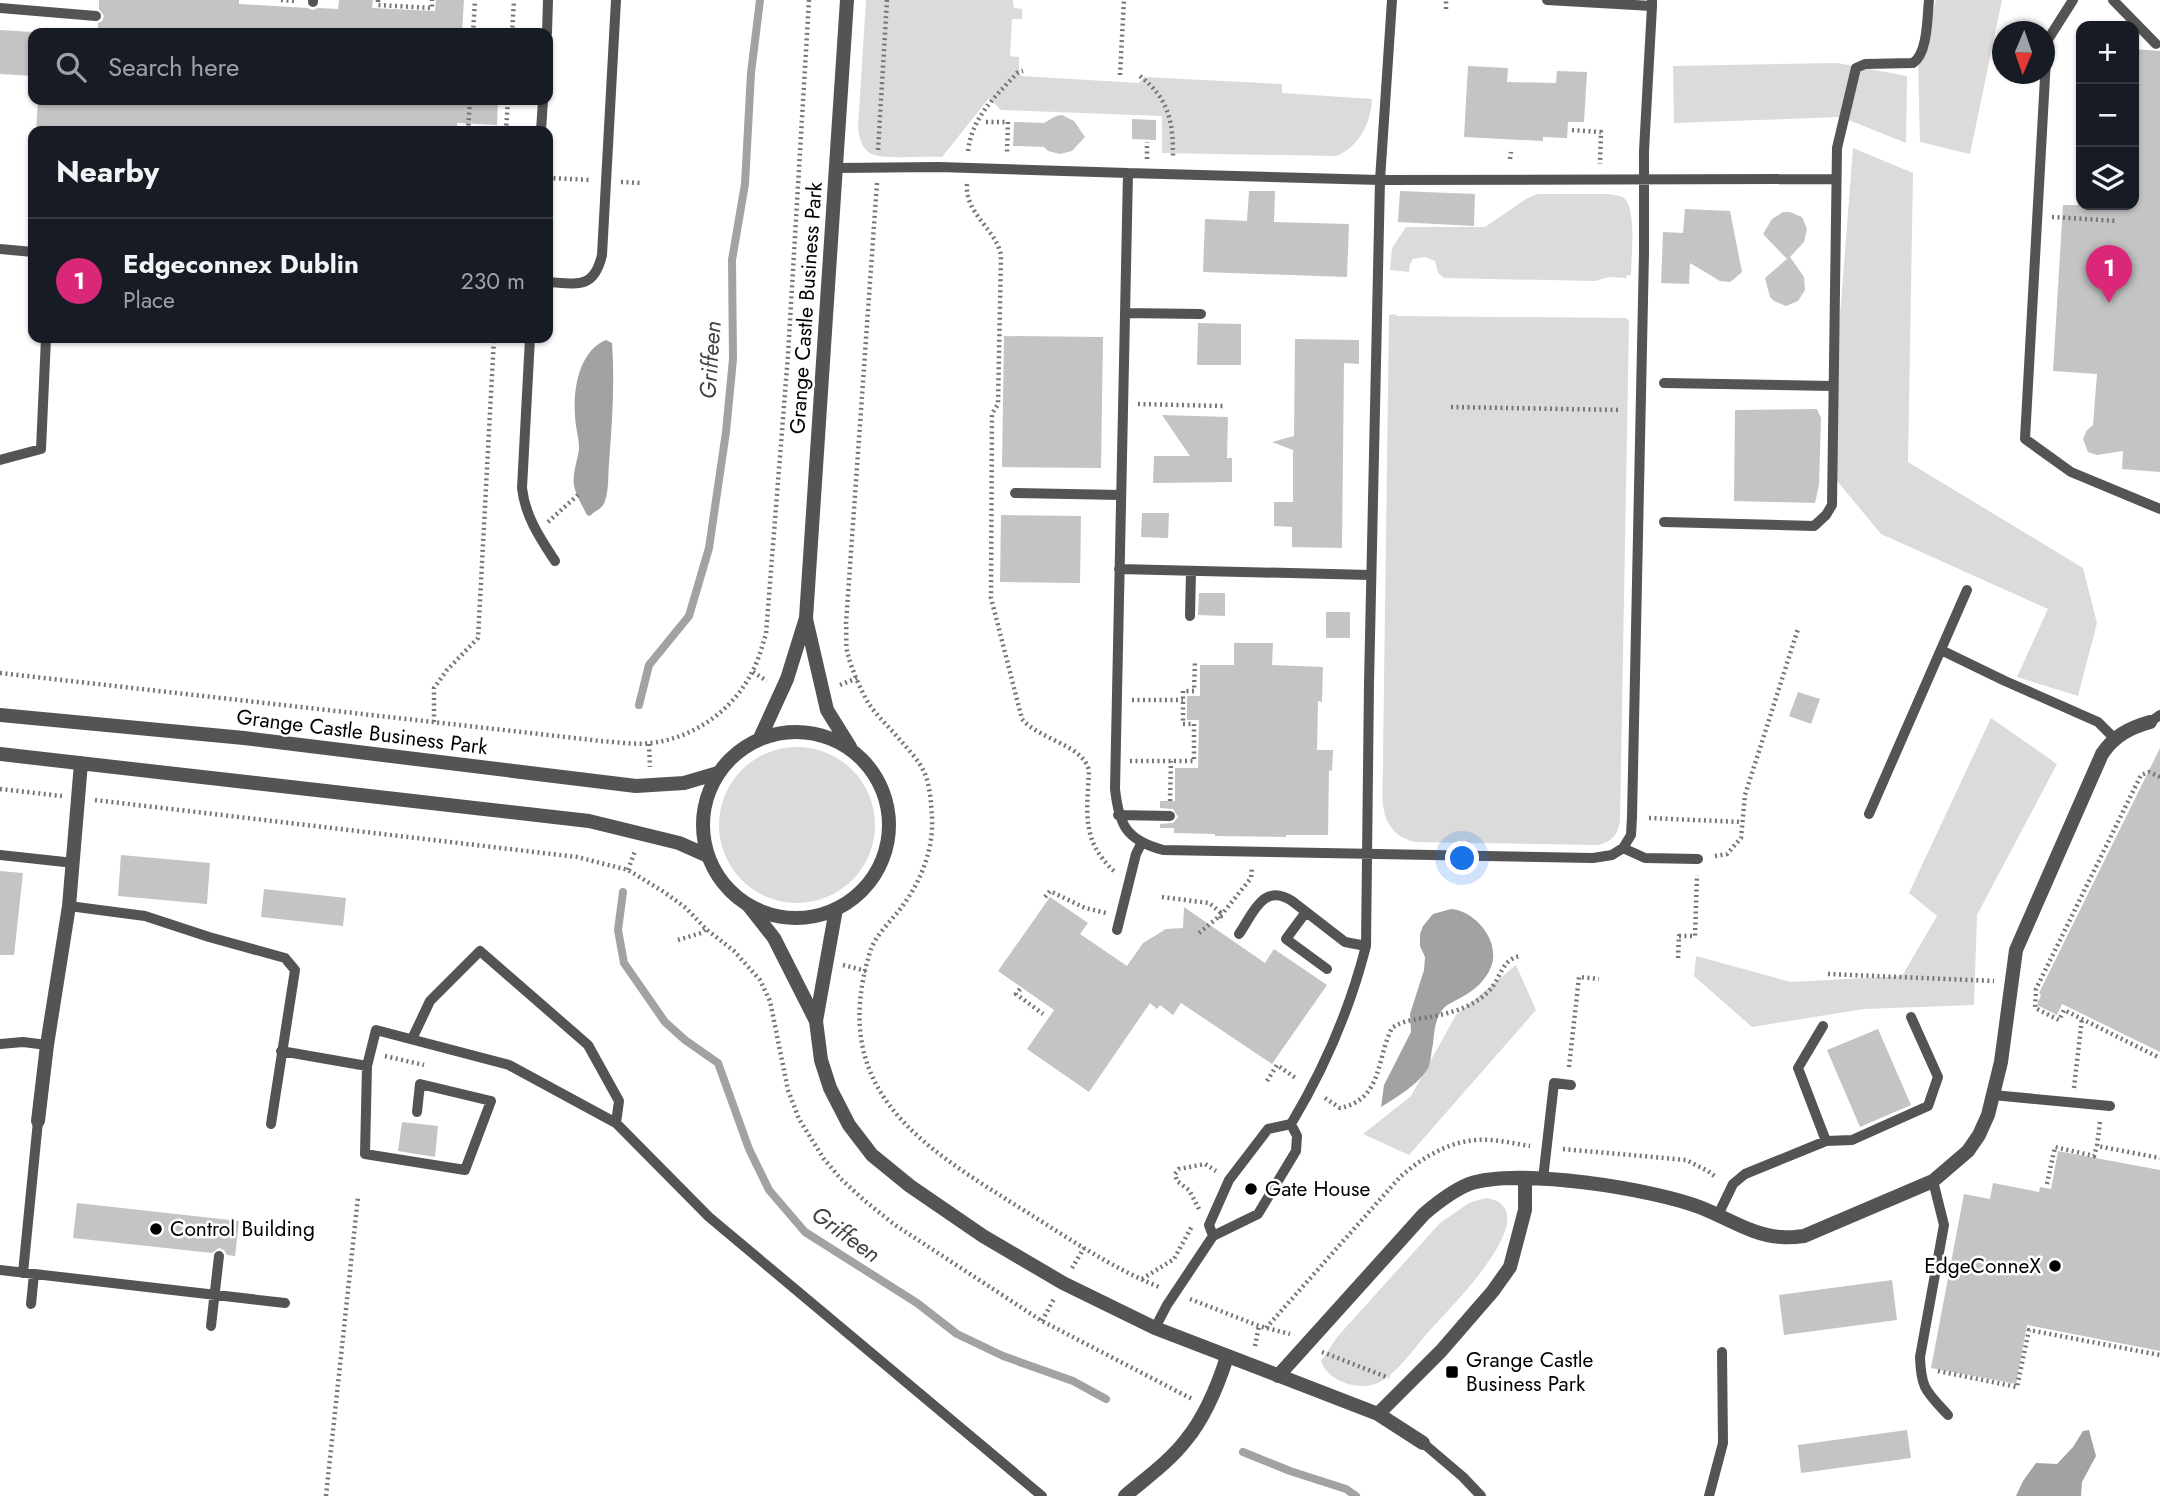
<!DOCTYPE html>
<html lang="en">
<head>
<meta charset="utf-8">
<style>
	:root { --surface:#171b24; --page:#20242c; --text:#f1f3f6; --muted:#9ea1a6; --line:#363941; --accent:#db2777 }
	body { margin:0; font-family:Jost,sans-serif; background:var(--page); color:var(--text) }
	.controls { position:absolute; right:21px; top:21px; display:grid; overflow:hidden; border-radius:14px; box-shadow:0 2px 5px #0004 }
	.controls button { width:63px; height:63px; display:grid; place-items:center; padding:0; border:0; border-bottom:2px solid var(--line); background:var(--surface); color:var(--text); font:35px sans-serif }
	.compass { position:absolute; left:1992px; top:21px; width:63px; height:63px; border-radius:50%; background:var(--surface); box-shadow:0 2px 5px #0004; rotate:182deg }
	.you { position:absolute; left:1463px; top:859px; width:24px; height:24px; margin:-18px; border:5px solid #fff; border-radius:50%; background:#1a73e8; box-shadow:0 0 0 10px #1a73e833 }
	.badge { display:grid; place-items:center; width:46px; height:46px; border-radius:50%; background:var(--accent); color:#fff; font-size:23px; font-weight:700 }
	.pin { position:absolute; translate:-50% -58px; filter:drop-shadow(0 2px 4px #0008) }
	.pin::after { content:''; position:absolute; top:37px; width:24px; height:21px; background:inherit; clip-path:polygon(0 0,100% 0,50% 100%) }
	.list { margin:0; padding:0; list-style:none }
	h2 { display:flex; justify-content:space-between; align-items:center; height:91px; margin:0; padding:0 28px; font-size:30px }
	h2 small { font-size:23px; font-weight:400; color:var(--muted) }
	.list li { display:grid; grid-template-columns:46px 1fr auto; gap:21px; align-items:center; box-sizing:border-box; height:126px; padding:0 28px; border-top:2px solid var(--line) }
	.list b { display:block; font-size:26px; white-space:nowrap }
	.list p { margin:0; font-size:23px; white-space:nowrap; color:var(--muted) }
	.list em { font-size:23px; font-style:normal; color:var(--muted) }
	.icon { flex:none; width:38px; height:38px; fill:none; stroke:currentColor; stroke-width:2; stroke-linecap:round; stroke-linejoin:round }
	.map { position:relative; flex:none; width:2160px; height:1496px; overflow:hidden }
	.search { position:absolute; background:var(--surface); box-shadow:0 2px 5px #0004; left:28px; top:28px; width:525px; height:77px; display:flex; align-items:center; gap:18px; box-sizing:border-box; padding:0 24px; border-radius:14px; color:var(--muted); font-size:26px }
	.panel { position:absolute; background:var(--surface); box-shadow:0 2px 5px #0004; left:28px; top:126px; width:525px; height:217px; border-radius:14px }
	.map>svg:first-child { display:block }
	.green { fill:#dbdbdb }
	.water { fill:#a2a2a2 }
	.lines { fill:none; stroke-linecap:round; stroke-linejoin:round }
	.stream { stroke:#a2a2a2; stroke-width:8 }
	.building { fill:#c4c4c4 }
	.path { stroke:#767676; stroke-width:4.5; stroke-dasharray:2 3.5; stroke-linecap:butt }
	.service { stroke:#545454; stroke-width:10 }
	.minor { stroke:#545454; stroke-width:14 }
	.poi-dot { fill:#000; stroke:#fff; stroke-width:2.5 }
	.labels { text-anchor:middle; stroke-width:5; stroke-linejoin:round; paint-order:stroke }
	.street-label { font-size:21px; fill:#000; stroke:#fff }
	.poi-label { font-size:21px; fill:#000; stroke:#fff; text-anchor:start }
	.water-label { font-size:23px; font-style:italic; fill:#434343; stroke:#fff }
</style>
</head>
<body>
<div class="map">
<svg width="2160" height="1496" viewBox="0 0 2160 1496">
	<rect width="100%" height="100%" fill="#fff"/>
	<path class="green" d="M 866,0 L 1013,0 L 1014,8 L 1022,9 L 1022,19 L 1012,19 L 1010,56 L 1019,57 L 1019,69 L 1021,76 L 1139,83 L 1144,77 L 1282,84 L 1282,93 L 1372,99 C 1371,123 1359,147 1336,156 L 1162,153 L 1162,116 L 1001,110 L 989,98 L 942,157 C 927,156 886,159 874,155 C 862,151 859,138 858,127 Z
		M 1936,0 L 2002,0 L 1970,154 L 1920,142 L 1918,60 Z
		M 1837,63 L 1907,76 L 1906,143 L 1841,117 L 1674,123 L 1673,66 Z
		M 1853,148 L 1913,173 L 1908,462 L 2083,568 L 2097,623 L 2078,696 L 2017,677 L 2048,609 L 1881,534 L 1828,470 Z
		M 1537,194 L 1608,194 C 1613,195 1620,195 1624,198 C 1637,210 1631,258 1631,275 L 1627,275 L 1626,278 L 1609,277 L 1595,281 L 1444,278 L 1438,273 L 1435,261 L 1425,257 L 1413,259 L 1410,264 L 1409,272 L 1390,270 L 1392,248 L 1406,227 L 1485,227 L 1526,199 Z
		M 1396,314 L 1397,316 L 1626,318 L 1629,321 L 1620,821 C 1618,835 1612,842 1597,845 L 1414,842 C 1373,830 1384,792 1383,758 L 1389,315 Z
		M 1991,718 L 2057,764 L 1977,915 L 1974,1005 L 1864,1009 L 1752,1027 L 1694,976 L 1696,956 L 1791,982 L 1902,976 L 1937,916 L 1909,893 Z
		M719 825a78 78 0 1 1 156 0a78 78 0 1 1-156 0Z
		M 1516,965 L 1536,1010 L 1409,1155 L 1363,1134 L 1411,1096 L 1456,1015 Z
		M 1486,1198 C 1491,1199 1497,1200 1501,1204 C 1530,1229 1450,1308 1432,1328 C 1418,1343 1398,1373 1380,1382 C 1360,1392 1328,1382 1321,1361 L 1338,1336 L 1440,1223 L 1469,1203 Z"/>
	<path class="water" d="M 606,340 L 612,343 C 615,383 612,423 609,463 C 608,475 609,490 605,501 C 602,510 595,510 590,516 L 587,515 C 583,507 576,495 574,486 C 572,473 578,460 579,448 C 579,437 575,426 575,415 C 573,389 579,351 606,340 Z
		M 1451,909 C 1476,911 1501,942 1491,967 C 1486,980 1474,991 1462,997 C 1454,1002 1445,1004 1440,1013 C 1435,1022 1434,1034 1433,1044 C 1431,1052 1431,1064 1427,1070 C 1416,1086 1397,1097 1381,1107 L 1384,1085 L 1411,1032 L 1410,1014 L 1424,970 L 1425,957 L 1420,946 L 1420,934 L 1423,926 L 1433,914 Z
		M 2089,1430 L 2096,1456 L 2082,1482 L 2081,1496 L 2016,1496 L 2023,1481 L 2036,1463 L 2057,1464 L 2073,1447 L 2083,1431 Z"/>
	<g class="lines">
		<path class="stream" d="M 639,705 L 649,665 L 689,616 L 709,548 L 726,432 L 733,359 L 732,260 L 745,184 L 751,73 L 760,0
			M 623,892 L 618,930 L 624,963 L 665,1022 L 685,1040 L 718,1063 L 749,1149 L 769,1190 L 805,1232 L 917,1303 L 957,1334 L 1003,1356 L 1073,1381 L 1106,1399
			M 1243,1452 L 1290,1471 L 1346,1489 L 1356,1496"/>
	</g>
	<path class="building" d="M 99,0 L 239,0 L 239,4 L 308,8 L 312,10 L 318,8 L 338,9 L 339,0 L 373,0 L 372,8 L 435,11 L 436,0 L 464,0 L 462,33 L 98,33 L 98,23 L 102,21 L 104,16 L 99,9 Z
		M 0,30 L 33,32 L 33,76 L 0,74 Z
		M 2134,49 L 2160,51 L 2160,472 L 2122,469 L 2123,451 L 2097,455 L 2088,452 L 2083,439 L 2087,430 L 2093,425 L 2097,374 L 2053,371 L 2063,205 L 2134,205 Z
		M 1468,66 L 1508,68 L 1507,82 L 1556,83 L 1557,71 L 1587,72 L 1584,122 L 1568,122 L 1567,138 L 1543,137 L 1543,141 L 1464,137 Z
		M 38,100 L 498,100 L 497,125 L 457,123 L 457,131 L 36,131 Z
		M 1062,115 L 1074,121 L 1085,137 L 1072,151 L 1060,154 L 1048,151 L 1044,147 L 1013,146 L 1014,122 L 1044,123 L 1056,116 Z
		M 1132,119 L 1156,120 L 1156,140 L 1132,139 Z
		M 1249,191 L 1275,191 L 1274,222 L 1349,224 L 1347,277 L 1203,272 L 1205,219 L 1247,221 Z
		M 1400,191 L 1475,194 L 1474,226 L 1398,222 Z
		M 1685,209 L 1730,211 L 1742,272 L 1734,279 L 1730,282 L 1720,281 L 1690,263 L 1689,284 L 1661,283 L 1663,232 L 1683,233 Z
		M 1783,212 L 1790,212 L 1802,217 L 1807,229 L 1804,242 L 1790,257 L 1804,277 L 1805,290 L 1798,301 L 1786,306 L 1774,301 L 1770,297 L 1765,278 L 1787,259 L 1763,234 L 1772,219 Z
		M 1198,323 L 1241,324 L 1241,365 L 1197,365 Z
		M 1004,336 L 1103,337 L 1101,468 L 1002,467 Z
		M 1295,339 L 1359,340 L 1359,364 L 1344,363 L 1342,548 L 1292,547 L 1292,527 L 1274,526 L 1274,502 L 1293,502 L 1293,450 L 1272,442 L 1294,436 Z
		M 1817,409 L 1821,418 L 1819,485 L 1815,503 L 1734,501 L 1735,410 Z
		M 1162,415 L 1228,417 L 1227,458 L 1232,458 L 1232,482 L 1153,483 L 1154,456 L 1190,456 Z
		M 1142,513 L 1169,513 L 1168,538 L 1141,537 Z
		M 1001,515 L 1081,516 L 1080,583 L 1000,582 Z
		M 1199,593 L 1225,593 L 1225,616 L 1198,615 Z
		M 1326,612 L 1350,612 L 1350,638 L 1326,638 Z
		M 1234,643 L 1273,643 L 1272,665 L 1323,667 L 1322,702 L 1318,701 L 1317,750 L 1333,750 L 1332,771 L 1329,770 L 1328,835 L 1286,835 L 1286,837 L 1215,836 L 1215,834 L 1174,833 L 1174,828 L 1160,828 L 1160,824 L 1173,823 L 1178,817 L 1173,809 L 1160,808 L 1160,801 L 1175,801 L 1175,768 L 1198,768 L 1199,720 L 1187,720 L 1187,696 L 1200,696 L 1200,665 L 1234,665 Z
		M 1798,692 L 1820,699 L 1811,724 L 1789,716 Z
		M 2160,748 L 2160,1052 L 2062,1004 L 2057,1015 L 2037,1005 L 2041,995 L 2039,993 Z
		M 121,855 L 210,863 L 207,904 L 118,896 Z
		M 0,871 L 23,873 L 14,955 L 0,955 Z
		M 264,889 L 346,898 L 343,926 L 261,917 Z
		M 1050,897 L 1088,923 L 1080,934 L 1127,966 L 1143,943 L 1166,929 L 1183,928 L 1184,907 L 1265,963 L 1274,949 L 1327,985 L 1272,1064 L 1181,1003 L 1173,1015 L 1160,1005 L 1157,1009 L 1150,1003 L 1089,1092 L 1027,1049 L 1054,1010 L 998,971 Z
		M 1878,1029 L 1911,1105 L 1860,1127 L 1827,1050 Z
		M 402,1122 L 438,1126 L 435,1157 L 398,1151 Z
		M 2058,1151 L 2160,1170 L 2160,1351 L 2027,1325 L 2016,1384 L 1931,1368 L 1964,1194 L 1990,1199 L 1993,1183 L 2039,1192 L 2040,1187 L 2051,1189 Z
		M 77,1203 L 239,1221 L 235,1256 L 227,1255 L 224,1250 L 219,1248 L 212,1253 L 73,1238 Z
		M 1892,1280 L 1897,1320 L 1784,1335 L 1779,1295 Z
		M 1907,1430 L 1911,1458 L 1801,1473 L 1798,1445 Z"/>
	<g class="lines">
		<path class="path" d="M 281,0 L 297,1
			M 378,0 L 378,5 L 432,8 L 432,0
			M 1446,9 L 1446,0
			M 473,33 L 475,0
			M 512,33 L 514,0
			M 1120,75 L 1124,0
			M 1140,76 C 1170,100 1173,122 1173,159
			M 986,122 L 1008,122 L 1007,152
			M 1572,130 L 1601,132 L 1600,164
			M 468,131 L 470,100
			M 506,131 L 508,100
			M 878,150 L 887,0
			M 968,151 C 972,117 995,97 1017,73 L 1023,71
			M 1147,159 L 1147,142
			M 1510,159 L 1511,152
			M 548,178 L 591,180
			M 621,182 L 641,183
			M 877,183 L 846,623 C 847,633 845,646 848,655 C 852,670 861,691 869,704 C 878,717 890,728 900,740 C 909,750 920,762 925,774 C 930,786 931,803 932,816 C 934,852 919,886 897,913 C 887,925 874,938 870,952 C 827,1092 923,1147 1025,1211 C 1068,1238 1112,1268 1159,1287
			M 967,184 C 965,214 995,228 1001,255 L 998,404 L 992,414 L 991,598 L 1022,719 C 1039,740 1083,744 1089,771 C 1087,812 1081,841 1114,871
			M 2052,217 L 2117,221
			M 1138,404 L 1225,406
			M 1451,407 L 1621,410
			M 548,522 L 580,493
			M 753,672 L 767,681
			M 0,673 L 601,741 C 617,742 635,745 650,743 C 693,739 735,709 753,670 C 759,659 762,646 766,634 L 788,355 L 809,0
			M 840,685 L 857,678
			M 1132,700 L 1183,700
			M 434,722 L 434,688 L 447,670 L 478,638 L 494,338
			M 649,744 L 650,767
			M 1130,761 L 1194,761 L 1194,724 L 1183,724 L 1183,691 L 1194,691 L 1195,660
			M 2160,777 L 2149,772 L 2141,775 L 2036,989 L 2035,1008 L 2059,1020 L 2064,1010 L 2160,1058
			M 0,789 L 62,796
			M 95,800 L 577,857 L 628,870 L 664,892 L 686,908 L 706,929 L 734,951 L 760,980 L 770,1001 L 788,1090 L 799,1119 L 824,1159 L 841,1179 L 865,1201 L 895,1225 L 1042,1321 L 1192,1399
			M 1170,801 L 1171,761
			M 1649,818 L 1742,822
			M 1715,856 L 1727,854 L 1741,838 L 1745,795 L 1798,629
			M 628,870 L 635,851
			M 1045,897 L 1050,891 L 1085,908 L 1106,913
			M 1162,897 L 1209,903 L 1220,912 L 1221,922
			M 1199,933 L 1223,913 L 1251,878 L 1252,867
			M 678,940 L 701,933 L 706,929
			M 1678,958 L 1679,936 L 1695,936 L 1697,875
			M 843,965 L 866,971
			M 1828,974 L 1994,981
			M 1020,989 L 1016,994 L 1043,1014
			M 385,1056 L 424,1065
			M 1569,1067 L 1579,977 L 1599,979
			M 1267,1081 L 1277,1065 L 1297,1079
			M 2074,1088 L 2082,1018
			M 1325,1098 L 1340,1108 C 1383,1099 1376,1059 1392,1028 C 1402,1021 1412,1020 1424,1018 C 1447,1014 1471,1009 1489,991 C 1501,978 1502,958 1521,956
			M 2100,1122 L 2097,1146 L 2160,1158
			M 1563,1149 L 1686,1160 L 1708,1171 L 1717,1178
			M 2047,1184 L 2055,1147 L 2094,1156 L 2097,1146
			M 1199,1209 L 1189,1190 L 1177,1181 L 1175,1174 L 1179,1169 L 1205,1164 L 1216,1171
			M 1072,1268 L 1084,1248
			M 1142,1279 L 1174,1259 L 1192,1226
			M 1190,1299 L 1259,1326 L 1290,1334
			M 1042,1321 L 1055,1297
			M 1266,1328 L 1400,1177 C 1425,1155 1456,1137 1491,1140 C 1504,1141 1517,1144 1530,1146
			M 1255,1346 L 1259,1326
			M 1322,1352 L 1389,1378
			M 1938,1371 L 2017,1387 L 2029,1330 L 2160,1355
			M 326,1496 L 358,1197"/>
		<path class="service" d="M 1547,0 L 1652,6 L 1652,0
			M 2073,0 L 2047,41 L 2025,439 L 2071,472 L 2160,509
			M 2113,0 L 2156,44
			M 313,2 L 313,0
			M 0,8 L 96,16
			M 547,33 L 548,0
			M 541,131 L 543,100
			M 836,168 L 939,167 L 1128,173
			M 0,249 L 33,252
			M 548,282 C 578,284 594,289 602,255 L 616,0
			M 1125,313 L 1201,314
			M 530,338 L 522,488 C 525,516 540,538 555,561
			M 1664,383 L 1833,386
			M 0,460 L 41,449 L 46,338
			M 1015,493 L 1121,495
			M 1664,522 L 1814,526 L 1826,515 L 1832,505 L 1837,148 L 1856,68 L 1865,64 L 1913,63 C 1928,53 1927,18 1929,0
			M 1119,569 L 1371,575
			M 1190,616 L 1191,571
			M 1941,650 L 2005,681 L 2098,722 L 2114,738
			M 2150,722 L 2160,715
			M 1869,814 L 1967,590
			M 1118,815 L 1170,816
			M 1623,848 L 1631,835 L 1632,817 L 1644,253 L 1644,151 L 1652,6
			M 0,855 L 74,863
			M 1698,859 L 1645,858 L 1623,848 L 1612,855 L 1593,858 L 1163,850 C 1126,840 1119,825 1115,789 L 1128,173 L 1380,180 L 1836,179
			M 69,906 L 145,916 L 209,937 L 285,958 L 295,970 L 271,1124
			M 1306,912 L 1286,939 L 1327,969
			M 1117,930 L 1136,854 L 1142,842
			M 1239,934 C 1253,914 1263,882 1292,901 L 1345,942 L 1366,946
			M 1823,1026 L 1798,1068 L 1826,1141
			M 412,1039 L 430,1001 L 480,951 L 588,1045 L 619,1101 L 616,1123
			M 0,1044 L 23,1042 L 47,1045
			M 281,1051 L 367,1066 L 376,1030 L 509,1065 L 616,1123 L 709,1217 L 1042,1496
			M 367,1066 L 365,1154 L 465,1170 L 491,1101 L 420,1084 L 417,1112
			M 1993,1095 L 2110,1106
			M 1543,1179 L 1554,1083 L 1571,1085
			M 1933,1181 L 1944,1225 L 1920,1357 C 1921,1390 1927,1392 1948,1415
			M 1718,1215 L 1733,1184 L 1745,1174 L 1826,1141 L 1852,1140 L 1928,1106 L 1938,1077 L 1911,1017
			M 1213,1236 L 1209,1225 L 1229,1180 L 1268,1129 L 1291,1124 C 1324,1069 1350,1009 1366,946 L 1369,683 L 1380,180 L 1392,0
			M 0,1270 L 285,1303
			M 23,1273 L 38,1121
			M 31,1304 L 34,1274
			M 211,1326 L 219,1256
			M 1155,1328 L 1167,1305 L 1213,1236 L 1258,1214 L 1296,1151 L 1297,1136 L 1291,1124
			M 1423,1443 L 1463,1477 L 1481,1496
			M 1709,1496 L 1723,1443 L 1722,1352"/>
		<path class="minor" d="M 806,619 L 827,710 L 850,747
			M 0,715 L 244,738 L 636,786 L 684,783 L 718,773
			M703 825a93 93 0 1 1 186 0a93 93 0 1 1-186 0Z
			M 760,738 L 787,679 L 806,618 L 847,0
			M 0,754 L 589,821 L 679,843 L 706,855
			M 748,905 L 774,938 L 816,1021
			M 836,909 L 816,1021 L 821,1060 L 830,1088 L 849,1125 L 872,1155 L 910,1186 L 983,1236 L 1063,1283 L 1155,1328 L 1378,1414 L 1423,1443
			M 38,1121 L 47,1045 L 69,906 L 81,763
			M 1278,1376 L 1424,1214 C 1438,1202 1452,1191 1469,1184 C 1517,1167 1654,1189 1702,1208 C 1727,1218 1754,1236 1782,1237 C 1789,1238 1797,1237 1804,1236 L 1933,1181 L 1968,1151 L 1979,1135 L 1988,1115 L 2001,1062 L 2016,950 L 2102,754 C 2114,736 2129,728 2150,722
			M 1378,1414 L 1441,1351 L 1493,1291 L 1510,1267 L 1525,1210 L 1525,1178
			M 1125,1496 C 1146,1478 1169,1462 1186,1440 C 1205,1417 1218,1385 1227,1357"/>
	</g>
	<g class="poi-dot">
		<circle cx="1251" cy="1189" r="7"/>
		<circle cx="156" cy="1229" r="7"/>
		<circle cx="2055" cy="1266" r="7"/>
		<rect x="1445" y="1365" width="14" height="14" rx="3.5"/>
	</g>
	<g class="labels">
		<g class="street-label">
			<text transform="translate(806 308) rotate(-86)" y="7">Grange Castle Business Park</text>
			<text transform="translate(362 732) rotate(7)" y="7">Grange Castle Business Park</text>
		</g>
		<g class="poi-label">
			<text x="1265" y="1196">Gate House</text>
			<text x="170" y="1236">Control Building</text>
			<text x="2041" y="1273" text-anchor="end">EdgeConneX</text>
			<text x="1466" y="1367">Grange Castle<tspan x="1466" dy="24">Business Park</tspan></text>
		</g>
		<g class="water-label">
			<text transform="translate(710 360) rotate(-86)" y="8">Griffeen</text>
			<text transform="translate(846 1234) rotate(36)" y="8">Griffeen</text>
		</g>
	</g>
</svg>
<div class="controls">
<button>+</button>
<button>−</button>
<button><svg class="icon" aria-label="layers" viewBox="0 0 24 24"><path d="M12 4l9 5-9 5-9-5zM3 14l9 5 9-5"/></svg></button>
</div>
<svg class="compass" viewBox="-18 -18 36 36"><path d="M0-13l5 13h-10z" fill="#e53935"/><path d="M0 13l5-13h-10z" fill="#9ea1a6"/></svg>
<div class="you"></div>
<div class="pin badge" style="left:2109px;top:303px">1</div>
<div class="search"><svg class="icon" aria-label="search" viewBox="0 0 24 24"><circle cx="10" cy="10" r="6"/><path d="M15 15l6 6"/></svg>Search here</div>
<section class="panel">
<h2>Nearby<small></small></h2>
<ul class="list">
<li><span class="badge">1</span><div><b>Edgeconnex Dublin</b><p>Place</p></div><em>230 m</em></li>
</ul>
</section>
</div>
</body>
</html>
